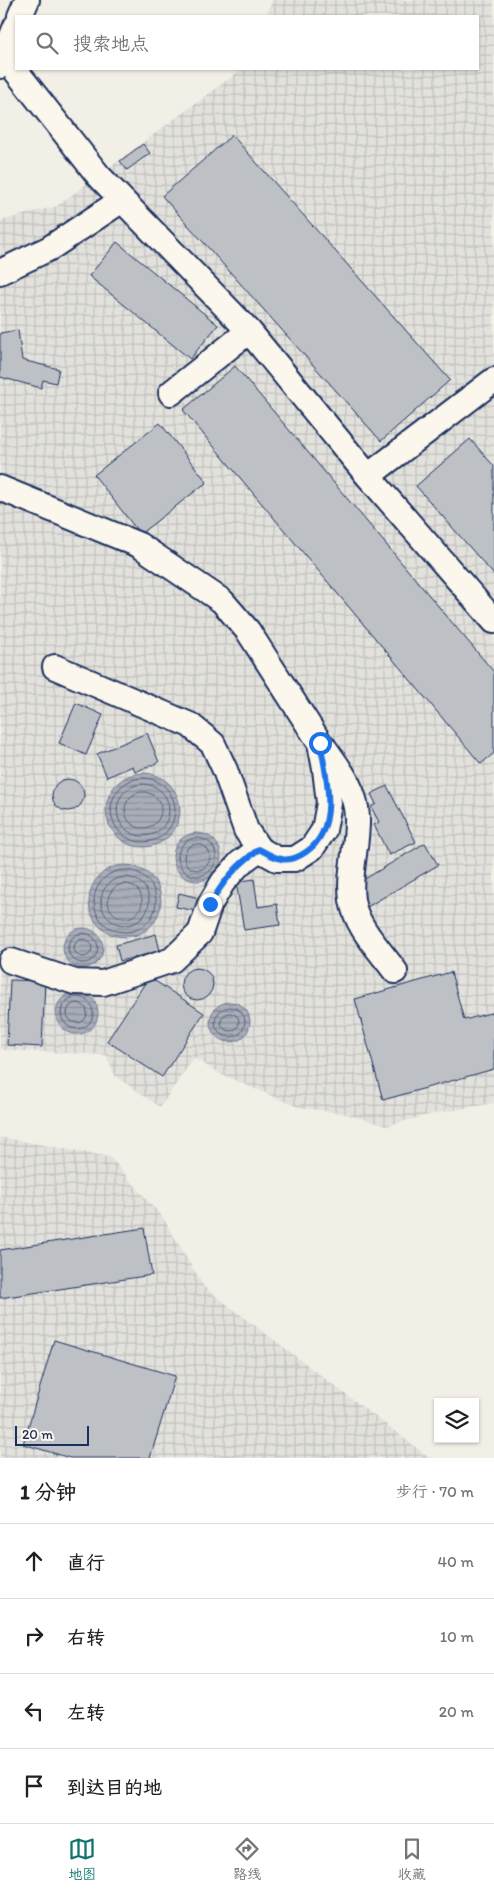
<!DOCTYPE html>
<html lang="zh">
<head>
<meta charset="utf-8">
<style>
	:root { --surface:#fff; --page:#f6f6f6; --text:#202124; --muted:#757577; --line:#e0e0e0; --accent:#0f766e }
	body { margin:0; font-family:Itim,"LXGW WenKai TC",sans-serif; background:var(--page); color:var(--text) }
	.controls { position:absolute; right:15px; bottom:15px; display:grid; overflow:hidden; border-radius:0px; box-shadow:0 1px 4px #0004 }
	.controls button { width:45px; height:45px; display:grid; place-items:center; padding:0; border:0; border-bottom:1px solid var(--line); background:var(--surface); color:var(--text); font:25px sans-serif }
	.scale { position:absolute; left:15px; bottom:12px; width:74px; box-sizing:border-box; padding-left:5px; border:2px solid #1b2f5e; border-top:0; font-size:14px; line-height:18px; white-space:nowrap; color:#1b2f5e; -webkit-text-stroke:4px #fbf7ec; paint-order:stroke }
	.stop { position:absolute; width:15px; height:15px; margin:-11px; border:4px solid #1a73e8; border-radius:50%; background:#fff }
	.stop.end { background:#1a73e8; border-color:#fff; box-shadow:0 1px 5px #0008 }
	.list { margin:0; padding:0; list-style:none }
	h2 { display:flex; justify-content:space-between; align-items:center; height:65px; margin:0; padding:0 20px; font-size:21px }
	h2 small { font-size:16px; font-weight:400; color:var(--muted) }
	.list li { display:grid; grid-template-columns:32px 1fr auto; gap:15px; align-items:center; box-sizing:border-box; height:75px; padding:0 20px; border-top:1px solid var(--line) }
	.list b { display:block; font-size:19px; white-space:nowrap }
	.list em { font-size:16px; font-style:normal; color:var(--muted) }
	.icon { flex:none; width:28px; height:28px; fill:none; stroke:currentColor; stroke-width:2; stroke-linecap:round; stroke-linejoin:round }
	.map { position:relative; flex:none; width:494px; height:1458px; overflow:hidden }
	.search { position:absolute; background:var(--surface); box-shadow:0 1px 4px #0004; left:15px; right:15px; top:15px; height:55px; display:flex; align-items:center; gap:12px; box-sizing:border-box; padding:0 18px; border-radius:0px; color:var(--muted); font-size:19px }
	.sheet { height:365px; background:var(--surface) }
	nav { display:flex; justify-content:space-around; align-items:center; box-sizing:border-box; height:70px; border-top:1px solid var(--line); background:var(--surface); font-size:14px; color:var(--muted) }
	nav a { display:grid; justify-items:center; gap:2px }
	nav .on { color:var(--accent) }
	.map>svg:first-child { display:block }
	.industrial { fill:url(#industrial-grid) }
	.water { fill:url(#water-rules); stroke:#707b93 }
	.lines { fill:none; stroke-linecap:round; stroke-linejoin:round }
	.shore { stroke:#546182; stroke-width:1 }
	.building { fill:#bdc0c4; stroke:#1b2f5e }
	.minor-casing { stroke:#1b2f5e; stroke-width:28 }
	.minor { stroke:#fbf7ec; stroke-width:24 }
	.route { stroke:#1a73e8; stroke-width:6 }
</style>
</head>
<body>
<div class="map">
<svg width="494" height="1458" viewBox="0 0 494 1458">
	<defs>
		<pattern id="industrial-grid" width="8" height="8" patternUnits="userSpaceOnUse" patternTransform="scale(1.25)"><rect width="8" height="8" fill="#e2e1dc"/><path d="M0 4h8M4 0v8" fill="none" stroke="#c1c1bf"/></pattern>
		<pattern id="water-rules" width="6" height="5" patternUnits="userSpaceOnUse" patternTransform="scale(1.25)"><rect width="6" height="5" fill="#a9adb7"/><path d="M0 2.5h6" fill="none" stroke="#898d98"/></pattern>
	</defs>
	<rect width="100%" height="100%" fill="#f2efe6"/>
	<filter id="ink" filterUnits="userSpaceOnUse"><feTurbulence type="fractalNoise" baseFrequency=".02" numOctaves="2"/><feDisplacementMap in="SourceGraphic" scale="10" xChannelSelector="R" yChannelSelector="G"/><feConvolveMatrix kernelMatrix="1 2 1 2 8 2 1 2 1" color-interpolation-filters="sRGB"/></filter>
	<g filter="url(#ink)">
		<path class="industrial" d="M 272,0 L 494,0 L 494,1103 L 432,1114 L 386,1126 L 346,1114 L 298,1107 L 220,1074 L 194,1058 L 160,1107 L 115,1076 L 106,1055 L 4,1050 L 0,1048 L 0,221 L 57,206 L 242,69 L 478,69 L 478,16 L 267,16 Z
			M 0,1137 L 110,1157 L 163,1218 L 204,1287 L 430,1458 L 0,1458 Z"/>
		<path class="water" d="M106 810a37 37 0 1 1 74 0a37 37 0 1 1-74 0Z
			M173 857a24 24 0 1 1 48 0a24 24 0 1 1-48 0Z
			M89 901a36 36 0 1 1 72 0a36 36 0 1 1-72 0Z
			M63 948a20 20 0 1 1 40 0a20 20 0 1 1-40 0Z
			M56 1013a21 21 0 1 1 42 0a21 21 0 1 1-42 0Z
			M210 1022a20 20 0 1 1 40 0a20 20 0 1 1-40 0Z"/>
		<g class="lines">
			<path class="shore" d="M111 810a32 32 0 1 1 64 0a32 32 0 1 1-64 0Z
				M117 810a26 26 0 1 1 52 0a26 26 0 1 1-52 0Z
				M125 810a18 18 0 1 1 36 0a18 18 0 1 1-36 0Z
				M178 857a19 19 0 1 1 38 0a19 19 0 1 1-38 0Z
				M184 857a13 13 0 1 1 26 0a13 13 0 1 1-26 0Z
				M94 901a31 31 0 1 1 62 0a31 31 0 1 1-62 0Z
				M101 901a24 24 0 1 1 48 0a24 24 0 1 1-48 0Z
				M108 901a17 17 0 1 1 34 0a17 17 0 1 1-34 0Z
				M68 948a15 15 0 1 1 30 0a15 15 0 1 1-30 0Z
				M74 948a9 9 0 1 1 18 0a9 9 0 1 1-18 0Z
				M61 1013a16 16 0 1 1 32 0a16 16 0 1 1-32 0Z
				M67 1013a10 10 0 1 1 20 0a10 10 0 1 1-20 0Z
				M215 1022a15 15 0 1 1 30 0a15 15 0 1 1-30 0Z
				M221 1022a9 9 0 1 1 18 0a9 9 0 1 1-18 0Z"/>
		</g>
		<path class="building" d="M 232,135 L 450,380 L 381,441 L 162,196 Z
			M 143,144 L 150,153 L 127,170 L 120,161 Z
			M 117,242 L 218,325 L 190,359 L 89,276 Z
			M 18,330 L 22,360 L 59,369 L 56,383 L 43,380 L 41,388 L 0,377 L 0,333 Z
			M 235,366 L 494,672 L 494,753 L 481,764 L 183,410 Z
			M 160,423 L 207,482 L 140,534 L 94,475 Z
			M 470,439 L 494,466 L 494,575 L 416,486 Z
			M 76,703 L 103,715 L 86,755 L 59,743 Z
			M 147,733 L 159,762 L 135,772 L 133,766 L 107,777 L 97,754 Z
			M52 795a16 16 0 1 1 32 0a16 16 0 1 1-32 0Z
			M 387,786 L 416,842 L 389,855 L 374,825 L 379,822 L 371,807 L 376,804 L 371,794 Z
			M 425,843 L 438,865 L 362,910 L 358,883 Z
			M 254,879 L 258,907 L 277,904 L 280,925 L 244,930 L 236,882 Z
			M 179,893 L 199,898 L 196,911 L 176,907 Z
			M 156,934 L 160,951 L 120,961 L 116,945 Z
			M181 984a16 16 0 1 1 32 0a16 16 0 1 1-32 0Z
			M 451,972 L 464,1020 L 494,1012 L 494,1069 L 383,1100 L 355,999 Z
			M 149,977 L 204,1013 L 162,1077 L 107,1041 Z
			M 10,980 L 45,981 L 42,1047 L 7,1045 Z
			M 144,1228 L 152,1275 L 0,1298 L 0,1250 Z
			M 54,1340 L 175,1376 L 150,1458 L 70,1458 L 23,1444 Z"/>
		<g class="lines">
			<defs>
				<path id="minor" d="M 20,16 L 27,0
					M 4,56 L 98,175 L 249,331 L 368,476 L 494,621
					M 0,66 L 16,26
					M 0,272 L 50,248 L 122,200
					M 171,393 L 249,331
					M 368,476 L 494,380
					M 0,488 L 139,545 L 222,601 L 248,631 L 320,743 L 325,769 L 329,803 L 324,830 L 312,848 L 295,859 L 277,859 L 259,849 L 246,830 L 225,770 L 213,744 L 190,725 L 55,667
					M 323,746 C 338,767 356,789 357,817 C 358,845 348,873 352,900 C 356,927 380,950 395,971
					M 11,961 L 75,982 L 103,983 L 172,960 L 200,933 L 210,904 L 223,882 L 240,863 L 259,849"/>
			</defs>
			<use href="#minor" class="minor-casing"/>
			<use href="#minor" class="minor"/>
		</g>
	</g>
	<g class="lines" filter="url(#ink)">
		<path class="route" d="M 210,904 C 225,879 235,867 259,849 C 277,859 287,865 306,852 C 340,829 327,777 320,743"/>
	</g>
</svg>
<div class="controls">
<button><svg class="icon" aria-label="layers" viewBox="0 0 24 24"><path d="M12 4l9 5-9 5-9-5zM3 14l9 5 9-5"/></svg></button>
</div>
<div class="scale">20 m</div>
<div class="stop" style="left:320px;top:743px"></div>
<div class="stop end" style="left:210px;top:904px"></div>
<div class="search"><svg class="icon" aria-label="search" viewBox="0 0 24 24"><circle cx="10" cy="10" r="6"/><path d="M15 15l6 6"/></svg>搜索地点</div>
</div>
<section class="sheet">
<h2>1 分钟<small>步行 · 70 m</small></h2>
<ul class="list">
<li><svg class="icon" aria-label="ahead" viewBox="0 0 24 24"><path d="M12 20V5M6 11l6-6 6 6"/></svg><div><b>直行</b></div><em>40 m</em></li>
<li><svg class="icon" aria-label="right" viewBox="0 0 24 24"><path d="M7 20v-9h11M14 6l5 5-5 5"/></svg><div><b>右转</b></div><em>10 m</em></li>
<li><svg class="icon" aria-label="left" viewBox="0 0 24 24"><path d="M17 20v-9H6M10 6l-5 5 5 5"/></svg><div><b>左转</b></div><em>20 m</em></li>
<li><svg class="icon" aria-label="arrive" viewBox="0 0 24 24"><path d="M6 21V4h12l-3 4 3 4H6"/></svg><div><b>到达目的地</b></div></li>
</ul>
</section>
<nav>
<a class="on"><svg class="icon" aria-label="map" viewBox="0 0 24 24"><path d="M3 6l6-2 6 2 6-2v14l-6 2-6-2-6 2zM9 4v14M15 6v14"/></svg>地图</a>
<a><svg class="icon" aria-label="directions" viewBox="0 0 24 24"><path d="M12 3l9 9-9 9-9-9zM9 14v-3h6M13 9l2 2-2 2"/></svg>路线</a>
<a><svg class="icon" aria-label="saved" viewBox="0 0 24 24"><path d="M7 4h10v16l-5-4-5 4z"/></svg>收藏</a>
</nav>
</body>
</html>
